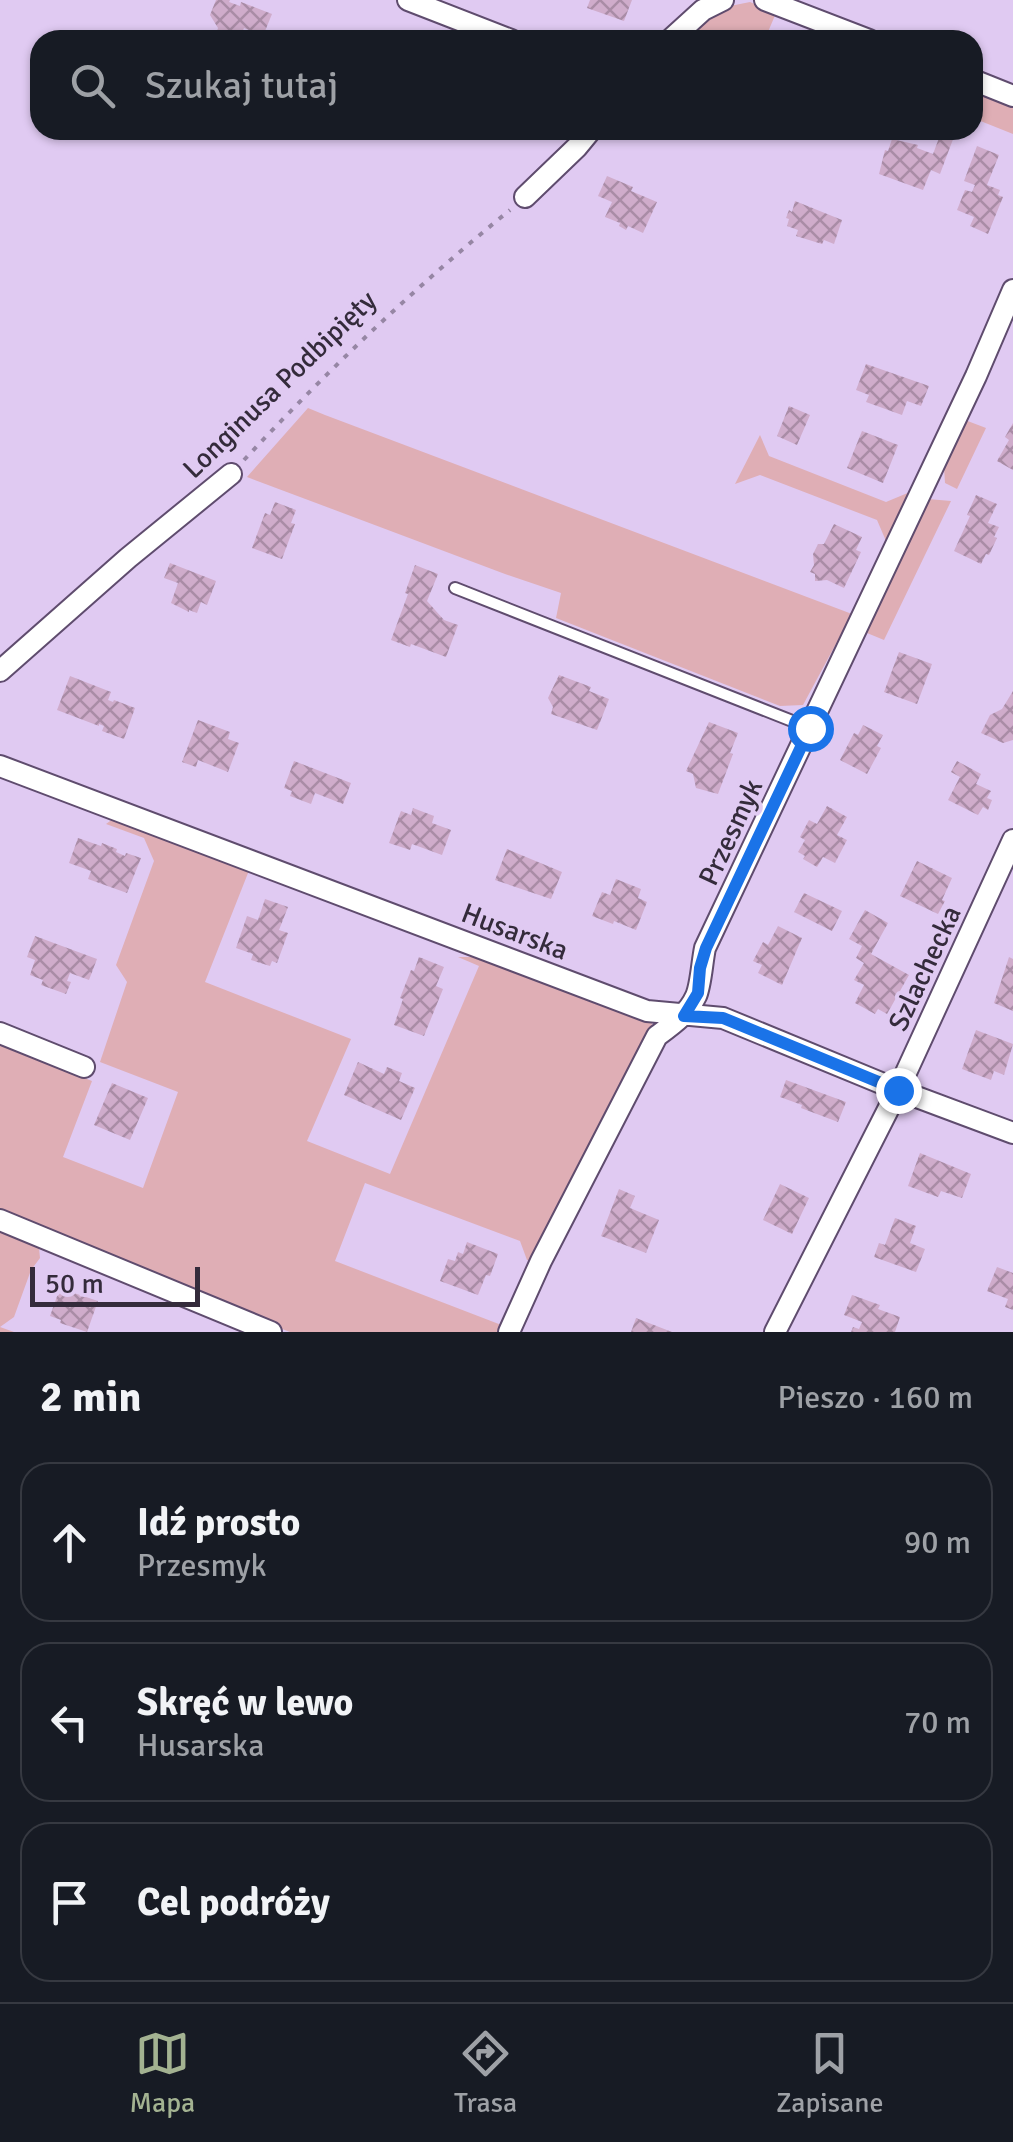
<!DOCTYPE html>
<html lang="pl">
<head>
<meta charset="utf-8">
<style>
	:root { --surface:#171b24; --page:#242831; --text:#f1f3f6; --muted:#9ea1a6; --line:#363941; --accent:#a3b291 }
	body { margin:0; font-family:Signika,sans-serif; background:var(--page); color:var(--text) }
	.scale { position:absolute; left:30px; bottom:25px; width:170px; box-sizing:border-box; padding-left:10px; border:5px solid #342b3b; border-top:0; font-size:28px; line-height:35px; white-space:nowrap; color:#342b3b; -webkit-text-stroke:8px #e0caf2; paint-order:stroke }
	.stop { position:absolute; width:30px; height:30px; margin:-22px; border:8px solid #1a73e8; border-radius:50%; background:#fff }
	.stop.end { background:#1a73e8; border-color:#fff; box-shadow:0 2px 10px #0008 }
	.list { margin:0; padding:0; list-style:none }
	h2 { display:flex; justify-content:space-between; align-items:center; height:130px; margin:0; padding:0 40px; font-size:42px }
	h2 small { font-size:32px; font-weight:400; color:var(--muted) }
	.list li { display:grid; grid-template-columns:65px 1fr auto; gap:30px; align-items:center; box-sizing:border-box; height:160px; margin:0 20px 20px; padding:0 20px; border:2px solid var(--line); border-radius:30px }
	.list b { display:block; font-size:38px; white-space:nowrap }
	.list p { margin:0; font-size:32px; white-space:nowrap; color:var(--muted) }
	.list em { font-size:32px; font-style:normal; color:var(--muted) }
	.icon { flex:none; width:55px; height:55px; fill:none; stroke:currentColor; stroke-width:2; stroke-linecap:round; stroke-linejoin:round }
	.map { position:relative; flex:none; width:1013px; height:1332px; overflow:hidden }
	.search { position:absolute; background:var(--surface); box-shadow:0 2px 8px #0004; left:30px; right:30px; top:30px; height:110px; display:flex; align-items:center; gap:25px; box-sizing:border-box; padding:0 35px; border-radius:30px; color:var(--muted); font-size:38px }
	.sheet { height:670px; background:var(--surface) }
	nav { display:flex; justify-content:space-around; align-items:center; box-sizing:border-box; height:140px; border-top:2px solid var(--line); background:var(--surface); font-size:28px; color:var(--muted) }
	nav a { display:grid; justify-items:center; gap:5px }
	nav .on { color:var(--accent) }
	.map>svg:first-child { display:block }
	.green { fill:#dfaeb5 }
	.building { fill:url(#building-cross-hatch) }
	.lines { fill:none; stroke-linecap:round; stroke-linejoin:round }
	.lane-casing { stroke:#5f4c6e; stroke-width:14 }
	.street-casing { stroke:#5f4c6e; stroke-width:24 }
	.path { stroke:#9686a4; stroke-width:4; stroke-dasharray:5 8; stroke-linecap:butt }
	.lane { stroke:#fff; stroke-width:10 }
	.street { stroke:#fff; stroke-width:20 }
	.route { stroke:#1a73e8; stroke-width:12 }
	.labels { text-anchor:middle; stroke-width:8; stroke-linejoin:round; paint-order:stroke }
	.street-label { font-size:28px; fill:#342b3b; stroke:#e0caf2 }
</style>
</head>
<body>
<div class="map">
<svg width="1013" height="1332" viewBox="0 0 1013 1332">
	<defs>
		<pattern id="building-cross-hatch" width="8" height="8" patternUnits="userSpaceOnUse" patternTransform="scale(2.5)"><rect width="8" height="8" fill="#cfaccb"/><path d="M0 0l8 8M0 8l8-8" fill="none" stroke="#a98ca6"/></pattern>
	</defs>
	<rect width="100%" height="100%" fill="#e0caf2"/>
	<path class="green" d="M 750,2 L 776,13 L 765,39 L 755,35 L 727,40 L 681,40 L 720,8 Z
		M 981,91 L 1013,103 L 1013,134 L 973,118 L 973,94 Z
		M 308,408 L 325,415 L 852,614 L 803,705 L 780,706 L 556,618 L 561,593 L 505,574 L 247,477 Z
		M 965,420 L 986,428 L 957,489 L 945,483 L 944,467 Z
		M 760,435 L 769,456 L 886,502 L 910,492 L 886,541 L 877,520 L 760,475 L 735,484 Z
		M 928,499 L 951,501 L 884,640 L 867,633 L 864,627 Z
		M 117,816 L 250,868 L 205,982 L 351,1039 L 307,1141 L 390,1174 L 479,966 L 458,957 L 472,957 L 493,961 L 649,1019 L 654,1027 L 533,1262 L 527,1260 L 520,1241 L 365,1183 L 335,1261 L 504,1326 L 502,1332 L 290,1332 L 195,1296 L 0,1215 L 0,1045 L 92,1081 L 63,1157 L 143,1188 L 178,1092 L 100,1062 L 127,982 L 116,965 L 154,861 L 144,838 L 106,824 Z
		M 0,1228 L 25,1239 L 39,1248 L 40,1258 L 31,1270 L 14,1317 L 0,1327 L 14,1332 L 0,1332 Z"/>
	<path class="building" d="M 216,0 L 230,0 L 229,2 L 240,6 L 241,2 L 272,14 L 263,36 L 244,28 L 239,40 L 231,40 L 216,34 L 218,28 L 210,15 Z
		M 590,0 L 632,0 L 624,21 L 587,8 Z
		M 942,130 L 955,134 L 940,174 L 931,170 L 923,190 L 879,174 L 885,150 L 888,151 L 892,139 L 918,145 L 917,148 L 933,154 Z
		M 977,146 L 999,155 L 987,185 L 1000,190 L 998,195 L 1003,197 L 988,234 L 970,226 L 974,217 L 957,210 L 965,190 L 972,192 L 975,185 L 964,181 Z
		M 607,176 L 633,187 L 631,191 L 657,202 L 643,233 L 628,226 L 626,230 L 619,226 L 620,223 L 605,217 L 612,202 L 598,196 Z
		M 795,201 L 842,220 L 834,244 L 824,240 L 822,244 L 796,236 L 798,230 L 787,226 L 789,219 L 786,218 L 789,210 L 792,212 Z
		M 866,364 L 929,386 L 921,406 L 907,401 L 902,415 L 866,402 L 869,395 L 856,390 Z
		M 789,406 L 810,415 L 797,445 L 777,436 Z
		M 1013,423 L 1013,470 L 997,461 L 1009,440 L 1005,437 Z
		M 862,431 L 898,445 L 883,483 L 847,468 Z
		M 976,495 L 997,504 L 988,523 L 999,527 L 994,537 L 997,538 L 989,555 L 986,554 L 981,564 L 954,551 L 970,516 L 967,515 Z
		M 275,502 L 296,510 L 291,523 L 295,524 L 282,559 L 252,548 L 265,513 L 270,515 Z
		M 834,524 L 862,537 L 856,550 L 861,552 L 844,588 L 827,580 L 815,581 L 815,574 L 810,572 L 814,565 L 813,554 L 818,544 L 824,544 Z
		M 170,563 L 216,581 L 207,605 L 201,602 L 197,613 L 189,610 L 189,612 L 171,603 L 178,583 L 164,578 Z
		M 415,565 L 438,574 L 427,601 L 444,620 L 458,625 L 446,657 L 411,644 L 410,647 L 391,640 L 408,594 L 405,593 Z
		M 899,652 L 932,664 L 917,704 L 884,692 Z
		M 559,675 L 591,687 L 589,691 L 609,699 L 597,730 L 551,714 L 553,707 L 548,698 Z
		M 70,676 L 111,692 L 108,700 L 113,702 L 114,700 L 135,708 L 124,739 L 102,731 L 104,726 L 99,724 L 99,726 L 57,710 Z
		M 1013,691 L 1013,740 L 1003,743 L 981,733 L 990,715 L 1002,709 Z
		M 198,720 L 230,732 L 228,739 L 239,743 L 228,772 L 198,760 L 196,767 L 182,762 Z
		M 709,722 L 738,733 L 730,753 L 733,754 L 718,794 L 696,788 L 693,774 L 686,771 Z
		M 863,725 L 883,735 L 877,746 L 881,748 L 867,774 L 840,760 L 854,733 L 858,735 Z
		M 294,761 L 351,783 L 343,804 L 315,793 L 311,804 L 290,796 L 292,791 L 284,788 Z
		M 957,761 L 981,774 L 976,784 L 991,791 L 987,798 L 992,800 L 988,810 L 983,807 L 978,815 L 948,800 L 960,777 L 951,772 Z
		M 827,806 L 847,817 L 837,835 L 847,840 L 835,863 L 823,857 L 817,867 L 803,859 L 805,856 L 798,852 L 805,840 L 800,837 L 809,820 L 817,824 Z
		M 413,808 L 434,816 L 432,823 L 451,830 L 442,855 L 412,844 L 410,850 L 389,843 L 401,811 L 411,815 Z
		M 78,838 L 101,846 L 102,843 L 117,849 L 116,852 L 125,856 L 126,853 L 141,858 L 127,893 L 88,879 L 91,871 L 69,863 Z
		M 507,849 L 562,872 L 551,899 L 495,880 Z
		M 917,861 L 952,878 L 942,900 L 945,901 L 938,914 L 900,896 Z
		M 616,879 L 641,889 L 638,898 L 647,902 L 636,930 L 614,921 L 613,924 L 592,916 L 602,892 L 610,895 Z
		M 804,893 L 842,911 L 832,931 L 794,912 Z
		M 265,899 L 288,907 L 279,930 L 288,933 L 277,963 L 272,961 L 270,966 L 251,960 L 253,954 L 236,948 L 247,916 L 258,920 Z
		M 865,910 L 888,923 L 871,954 L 909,975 L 887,1014 L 878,1009 L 875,1014 L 855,1003 L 864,985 L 854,980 L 864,963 L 856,958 L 862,946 L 849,939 Z
		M 778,926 L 802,938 L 782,985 L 758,973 L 762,965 L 753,961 L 763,942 L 768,945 Z
		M 35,936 L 97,959 L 89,980 L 70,973 L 67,981 L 71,982 L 66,994 L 41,985 L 43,980 L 30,975 L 35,960 L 27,957 Z
		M 419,957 L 444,967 L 436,986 L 443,989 L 424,1036 L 394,1025 L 403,999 L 400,998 L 411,970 L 414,971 Z
		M 1009,957 L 1013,959 L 1013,1011 L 994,1003 Z
		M 976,1030 L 1013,1044 L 1004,1075 L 994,1071 L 991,1080 L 962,1069 Z
		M 358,1062 L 384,1074 L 387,1067 L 402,1073 L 399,1081 L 415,1088 L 401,1120 L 344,1095 Z
		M 786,1080 L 846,1102 L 838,1122 L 801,1108 L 802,1105 L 780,1097 Z
		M 112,1083 L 148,1098 L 130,1140 L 94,1125 Z
		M 920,1153 L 971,1174 L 962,1198 L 941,1191 L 938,1197 L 908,1186 Z
		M 780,1184 L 809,1198 L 792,1234 L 763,1220 Z
		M 619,1189 L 635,1196 L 630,1208 L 659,1220 L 646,1253 L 601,1236 Z
		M 895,1218 L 916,1226 L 910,1243 L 925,1249 L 916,1272 L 874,1257 L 879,1243 L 885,1245 Z
		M 467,1242 L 498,1254 L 490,1276 L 486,1275 L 478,1295 L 440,1281 L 448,1259 L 455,1261 L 458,1252 L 463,1254 Z
		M 997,1267 L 1013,1273 L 1013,1310 L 1005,1307 L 1008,1299 L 987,1291 Z
		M 61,1285 L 72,1289 L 71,1292 L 98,1301 L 87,1332 L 60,1323 L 61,1320 L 50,1316 Z
		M 852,1295 L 880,1305 L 878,1309 L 900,1317 L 895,1332 L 851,1332 L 853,1327 L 859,1329 L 862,1322 L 844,1315 Z
		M 636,1318 L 672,1332 L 631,1332 Z"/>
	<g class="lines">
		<defs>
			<path id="lane" d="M 455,588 L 810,728"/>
			<path id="street" d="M 408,0 L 511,40
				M 765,0 L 869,40
				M 670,40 L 703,10 L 723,0
				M 973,80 L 1013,96
				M 525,197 L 577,147 L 591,130
				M 0,671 L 128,558 L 231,474
				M 0,766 L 647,1011 L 723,1018 L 898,1090 L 1013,1133
				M 0,1033 L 84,1067
				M 0,1220 L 271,1332
				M 509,1332 L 541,1261 L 657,1036 C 672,1025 688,1014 696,996 C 701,985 702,962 705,948 L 976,376 L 1013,290
				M 775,1332 L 898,1090 L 1013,840"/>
		</defs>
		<use href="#lane" class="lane-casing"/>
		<use href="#street" class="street-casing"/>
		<path class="path" d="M 244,460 C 327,371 415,287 510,210"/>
		<use href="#lane" class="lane"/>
		<use href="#street" class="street"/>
	</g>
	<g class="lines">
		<path class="route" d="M 810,728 L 706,948 L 700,968 L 698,993 L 684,1016 L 723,1018 L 898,1090"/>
	</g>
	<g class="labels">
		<g class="street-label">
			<text transform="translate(279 384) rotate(-44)" y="10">Longinusa Podbipięty</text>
			<text transform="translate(730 832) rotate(-65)" y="10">Przesmyk</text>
			<text transform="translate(515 931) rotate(21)" y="10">Husarska</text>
			<text transform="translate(924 968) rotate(-65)" y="10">Szlachecka</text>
		</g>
	</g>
</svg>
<div class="scale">50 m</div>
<div class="stop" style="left:810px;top:728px"></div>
<div class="stop end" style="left:898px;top:1090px"></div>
<div class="search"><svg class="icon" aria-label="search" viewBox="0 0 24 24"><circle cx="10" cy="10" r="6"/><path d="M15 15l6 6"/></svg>Szukaj tutaj</div>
</div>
<section class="sheet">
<h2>2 min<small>Pieszo · 160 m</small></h2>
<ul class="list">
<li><svg class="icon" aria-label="ahead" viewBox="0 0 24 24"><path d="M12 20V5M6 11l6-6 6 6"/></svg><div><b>Idź prosto</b><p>Przesmyk</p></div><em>90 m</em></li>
<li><svg class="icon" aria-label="left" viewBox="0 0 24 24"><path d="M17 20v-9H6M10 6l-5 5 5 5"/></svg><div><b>Skręć w lewo</b><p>Husarska</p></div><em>70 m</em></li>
<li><svg class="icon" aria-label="arrive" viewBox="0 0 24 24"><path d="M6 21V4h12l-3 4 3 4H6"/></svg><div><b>Cel podróży</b></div></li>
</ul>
</section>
<nav>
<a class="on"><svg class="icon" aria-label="map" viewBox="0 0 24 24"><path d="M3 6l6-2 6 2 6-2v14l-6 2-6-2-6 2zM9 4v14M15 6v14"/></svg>Mapa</a>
<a><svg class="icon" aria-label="directions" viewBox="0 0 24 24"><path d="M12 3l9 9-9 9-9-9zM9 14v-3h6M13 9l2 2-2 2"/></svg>Trasa</a>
<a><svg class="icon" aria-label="saved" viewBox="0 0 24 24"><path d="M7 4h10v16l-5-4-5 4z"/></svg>Zapisane</a>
</nav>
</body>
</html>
